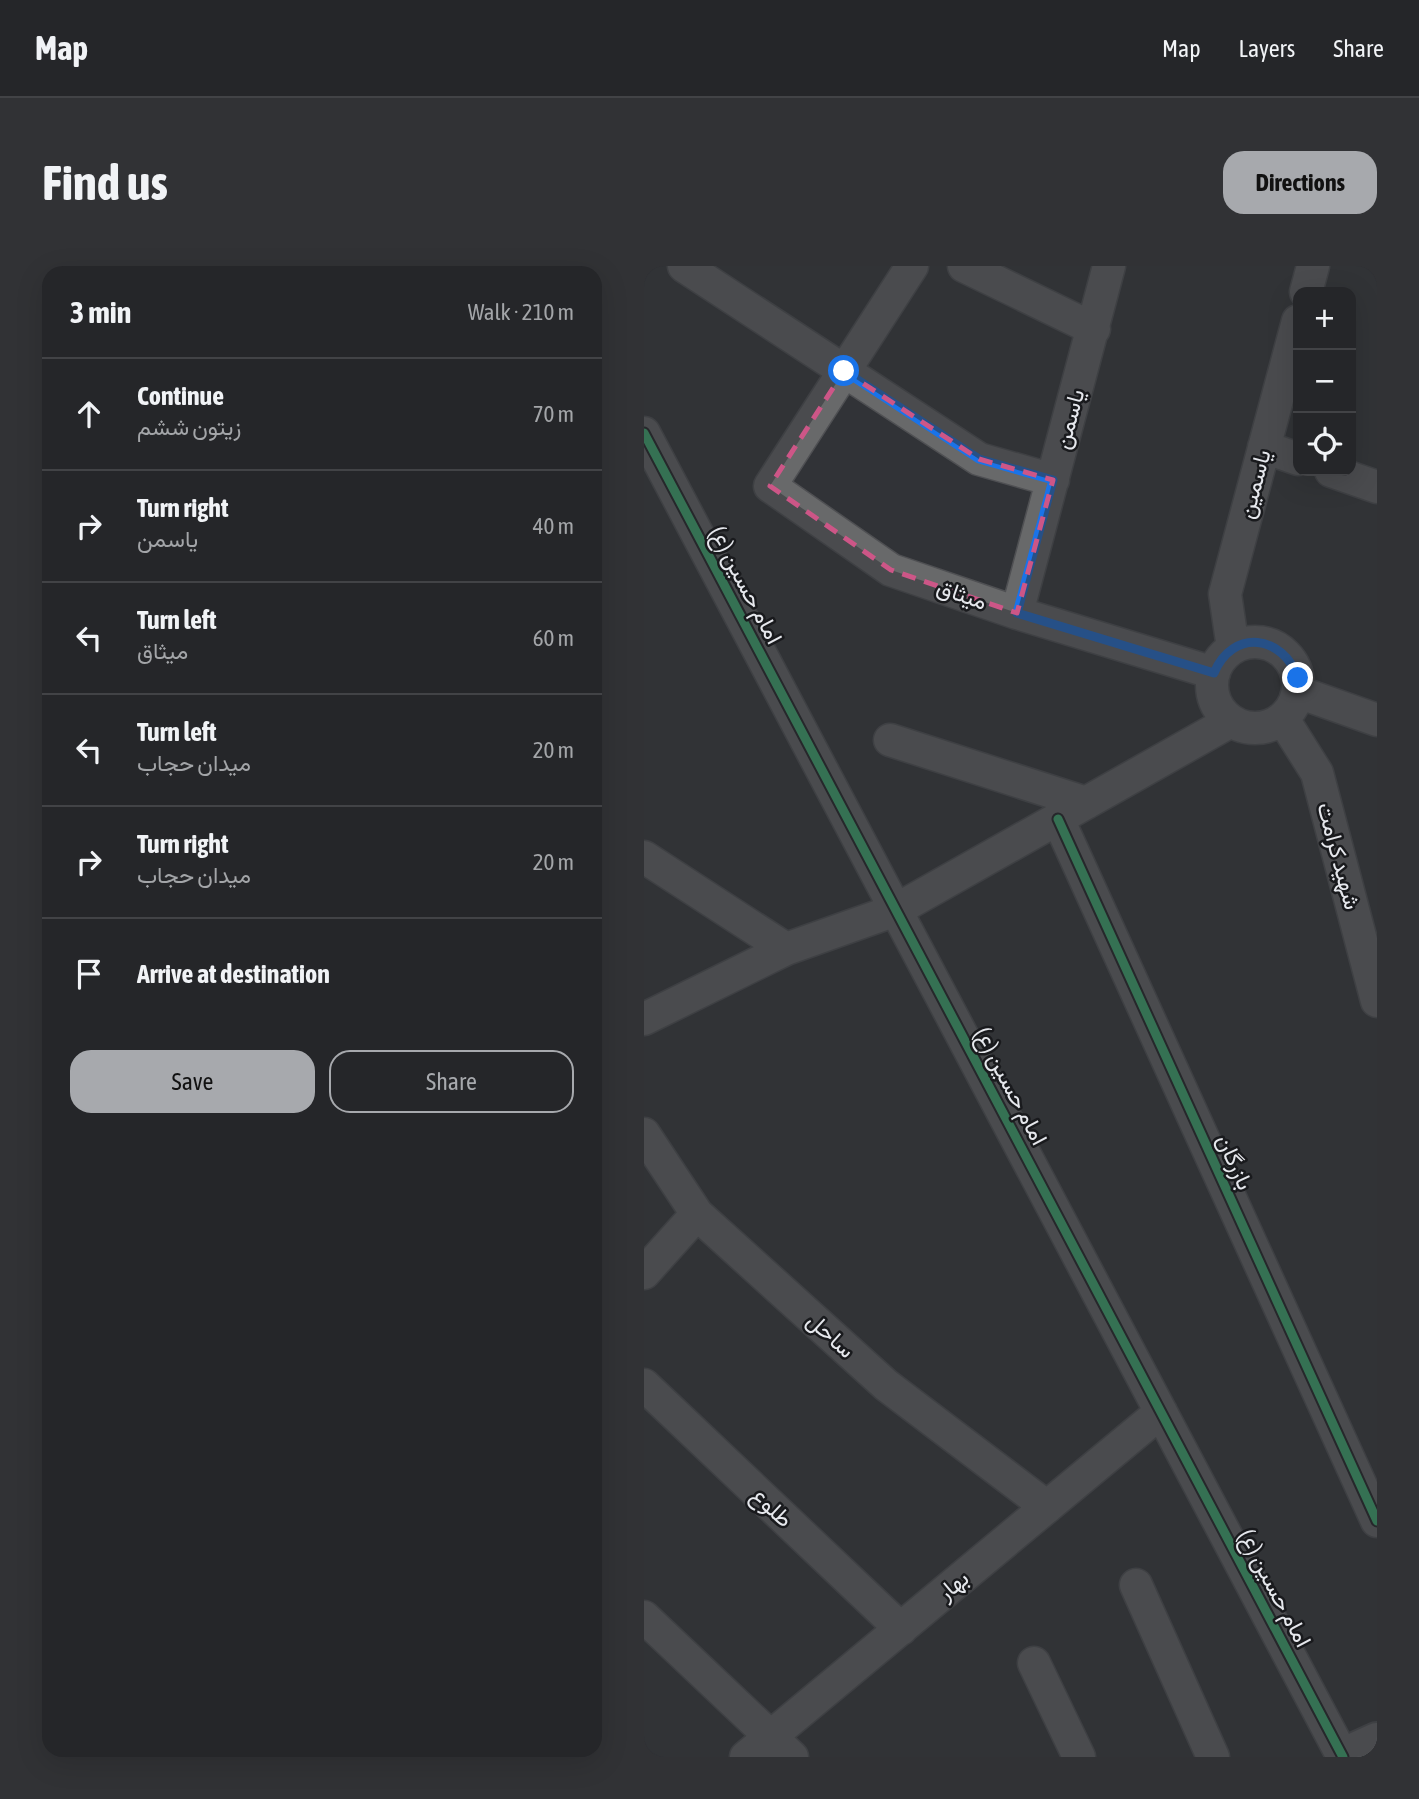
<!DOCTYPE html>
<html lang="en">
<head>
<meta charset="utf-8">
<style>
	:root { --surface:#252629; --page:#313235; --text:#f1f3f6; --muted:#a3a5a8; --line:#424346; --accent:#a7a9ad }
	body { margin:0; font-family:"Asap Condensed",Vazirmatn,sans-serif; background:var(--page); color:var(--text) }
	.controls { position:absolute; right:21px; top:21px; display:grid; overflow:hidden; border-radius:14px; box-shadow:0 7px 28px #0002 }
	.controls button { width:63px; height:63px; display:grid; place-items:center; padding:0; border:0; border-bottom:2px solid var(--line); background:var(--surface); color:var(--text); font:35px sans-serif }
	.stop { position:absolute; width:21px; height:21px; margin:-16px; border:5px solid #1a73e8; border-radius:50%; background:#fff }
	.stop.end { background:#1a73e8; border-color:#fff; box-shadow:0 2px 7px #0008 }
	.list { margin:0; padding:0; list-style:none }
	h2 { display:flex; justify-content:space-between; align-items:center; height:91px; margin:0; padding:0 28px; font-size:30px }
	h2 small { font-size:23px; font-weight:400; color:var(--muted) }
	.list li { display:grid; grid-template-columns:46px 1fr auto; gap:21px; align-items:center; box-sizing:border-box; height:112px; padding:0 28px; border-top:2px solid var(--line) }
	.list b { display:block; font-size:26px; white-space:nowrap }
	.list p { margin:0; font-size:23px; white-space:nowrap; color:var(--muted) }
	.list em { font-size:23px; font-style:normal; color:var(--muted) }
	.actions { display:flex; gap:14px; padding:21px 28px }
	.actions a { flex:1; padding:16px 0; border:2px solid var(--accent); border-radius:21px; text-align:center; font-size:24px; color:var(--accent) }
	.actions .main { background:var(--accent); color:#111 }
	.icon { flex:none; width:38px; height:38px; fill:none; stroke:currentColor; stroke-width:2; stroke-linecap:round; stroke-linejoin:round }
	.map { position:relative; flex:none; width:733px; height:1491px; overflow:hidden; border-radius:21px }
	header { display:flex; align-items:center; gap:42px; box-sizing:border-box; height:98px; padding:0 35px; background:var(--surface); border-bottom:2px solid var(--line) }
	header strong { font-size:33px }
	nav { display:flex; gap:38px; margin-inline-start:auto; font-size:24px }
	.intro { display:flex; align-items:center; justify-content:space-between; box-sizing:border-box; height:168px; padding:0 42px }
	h1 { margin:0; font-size:49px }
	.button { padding:18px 32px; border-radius:21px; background:var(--accent); color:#111; font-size:24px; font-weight:700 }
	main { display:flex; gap:42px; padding:0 42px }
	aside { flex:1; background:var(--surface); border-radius:21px; box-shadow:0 7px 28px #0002 }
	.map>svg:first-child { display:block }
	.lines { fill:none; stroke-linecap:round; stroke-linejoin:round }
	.minor-casing { stroke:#4f5053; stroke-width:35 }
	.major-casing { stroke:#4f5053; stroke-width:42 }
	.minor { stroke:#68696a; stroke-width:32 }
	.major { stroke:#68696c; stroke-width:38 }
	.cycleway-casing { stroke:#191a1d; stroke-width:13 }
	.cycleway { stroke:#3abd76; stroke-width:9 }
	.route { stroke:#1a73e8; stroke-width:9 }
	.marked { fill:none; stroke:#cd5687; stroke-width:5; stroke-dasharray:14 9; stroke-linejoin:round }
	.labels { text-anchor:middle; stroke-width:5; stroke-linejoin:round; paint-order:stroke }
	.street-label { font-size:23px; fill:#e6e8ed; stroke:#191a1d }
</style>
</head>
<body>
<header>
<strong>Map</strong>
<nav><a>Map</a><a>Layers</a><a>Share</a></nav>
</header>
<div class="intro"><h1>Find us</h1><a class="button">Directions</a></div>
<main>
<aside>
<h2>3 min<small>Walk · 210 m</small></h2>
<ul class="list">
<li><svg class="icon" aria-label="ahead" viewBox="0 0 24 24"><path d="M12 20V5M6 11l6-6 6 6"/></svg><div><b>Continue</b><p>زیتون ششم</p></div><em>70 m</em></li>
<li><svg class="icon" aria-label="right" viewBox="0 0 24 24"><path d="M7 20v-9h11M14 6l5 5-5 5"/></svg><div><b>Turn right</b><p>یاسمن</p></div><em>40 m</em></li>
<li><svg class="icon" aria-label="left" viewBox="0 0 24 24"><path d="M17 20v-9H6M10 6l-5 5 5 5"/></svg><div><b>Turn left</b><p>میثاق</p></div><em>60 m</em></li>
<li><svg class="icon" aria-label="left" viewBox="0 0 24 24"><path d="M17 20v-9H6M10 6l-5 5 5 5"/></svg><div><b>Turn left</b><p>میدان حجاب</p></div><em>20 m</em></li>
<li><svg class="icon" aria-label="right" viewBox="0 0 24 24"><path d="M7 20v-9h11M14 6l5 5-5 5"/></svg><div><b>Turn right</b><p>میدان حجاب</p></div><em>20 m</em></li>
<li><svg class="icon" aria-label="arrive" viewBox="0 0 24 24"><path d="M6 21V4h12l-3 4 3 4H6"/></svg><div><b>Arrive at destination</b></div></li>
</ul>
<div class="actions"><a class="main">Save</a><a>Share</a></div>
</aside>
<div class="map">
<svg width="733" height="1491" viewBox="0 0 733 1491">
	<rect width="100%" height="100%" fill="#313337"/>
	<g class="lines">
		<defs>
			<path id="minor" d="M 40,0 L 335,193 L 409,214
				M 268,0 L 126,220 L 247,304 L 373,347 L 570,407
				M 320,0 L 450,63
				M 662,26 L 669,0
				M 0,167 L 699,1491
				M 620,181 L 654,193
				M 687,205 L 733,221
				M 373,347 L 465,0
				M568 419a43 43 0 1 1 86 0a43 43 0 1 1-86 0Z
				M 589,382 L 581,328 L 654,55
				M 654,426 L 733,454
				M 639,453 L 673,507 L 733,735
				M 246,474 L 442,537
				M 414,553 L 733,1255
				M 0,591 L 142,683
				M 0,753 L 142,683 L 252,644 L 587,455
				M 0,868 L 53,948 L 242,1119 L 403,1241
				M 0,1007 L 53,948
				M 0,1119 L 257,1363
				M 492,1319 L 569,1491
				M 0,1351 L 148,1491
				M 390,1397 L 435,1491
				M 102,1491 L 517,1146"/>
			<path id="major" d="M 700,1491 L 733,1476"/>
		</defs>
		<use href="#minor" class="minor-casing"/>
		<use href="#major" class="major-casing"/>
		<use href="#minor" class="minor"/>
		<use href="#major" class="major"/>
		<defs>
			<path id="cycleway" d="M 0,167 L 699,1491
				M 414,553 L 733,1255"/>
		</defs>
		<use href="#cycleway" class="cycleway-casing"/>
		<use href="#cycleway" class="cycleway"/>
	</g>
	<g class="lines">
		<path class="route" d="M 200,105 L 335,193 L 409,214 L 373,347 L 570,407 C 589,362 639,369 654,412"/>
	</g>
	<path d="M0 0H733V1491H0ZM 200,105 L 335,193 L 409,214 L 373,347 L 247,304 L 126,220 Z" fill="#313337" fill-opacity=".55" fill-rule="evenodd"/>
	<path class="marked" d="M 200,105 L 335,193 L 409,214 L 373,347 L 247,304 L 126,220 Z"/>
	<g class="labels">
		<g class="street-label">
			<text transform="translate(425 153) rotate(-75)" y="8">یاسمن</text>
			<text transform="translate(610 218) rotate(-75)" y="8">یاسمین</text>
			<text transform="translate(102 319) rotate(62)" y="8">امام حسین (ع)</text>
			<text transform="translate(318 328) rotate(19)" y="8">میثاق</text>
			<text transform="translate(695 590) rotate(75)" y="8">شهید کرامت</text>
			<text transform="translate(367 820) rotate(62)" y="8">امام حسین (ع)</text>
			<text transform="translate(591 896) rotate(66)" y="8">بازرگان</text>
			<text transform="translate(187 1069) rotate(42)" y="8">ساحل</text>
			<text transform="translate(128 1241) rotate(43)" y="8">طلوع</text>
			<text transform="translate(309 1319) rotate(-40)" y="8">بهار</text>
			<text transform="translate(631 1322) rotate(62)" y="8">امام حسین (ع)</text>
		</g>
	</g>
</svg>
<div class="controls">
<button>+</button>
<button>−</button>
<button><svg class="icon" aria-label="locate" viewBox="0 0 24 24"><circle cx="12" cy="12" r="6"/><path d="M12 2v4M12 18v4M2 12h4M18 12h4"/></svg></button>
</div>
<div class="stop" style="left:200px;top:105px"></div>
<div class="stop end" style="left:654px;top:412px"></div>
</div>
</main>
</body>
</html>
